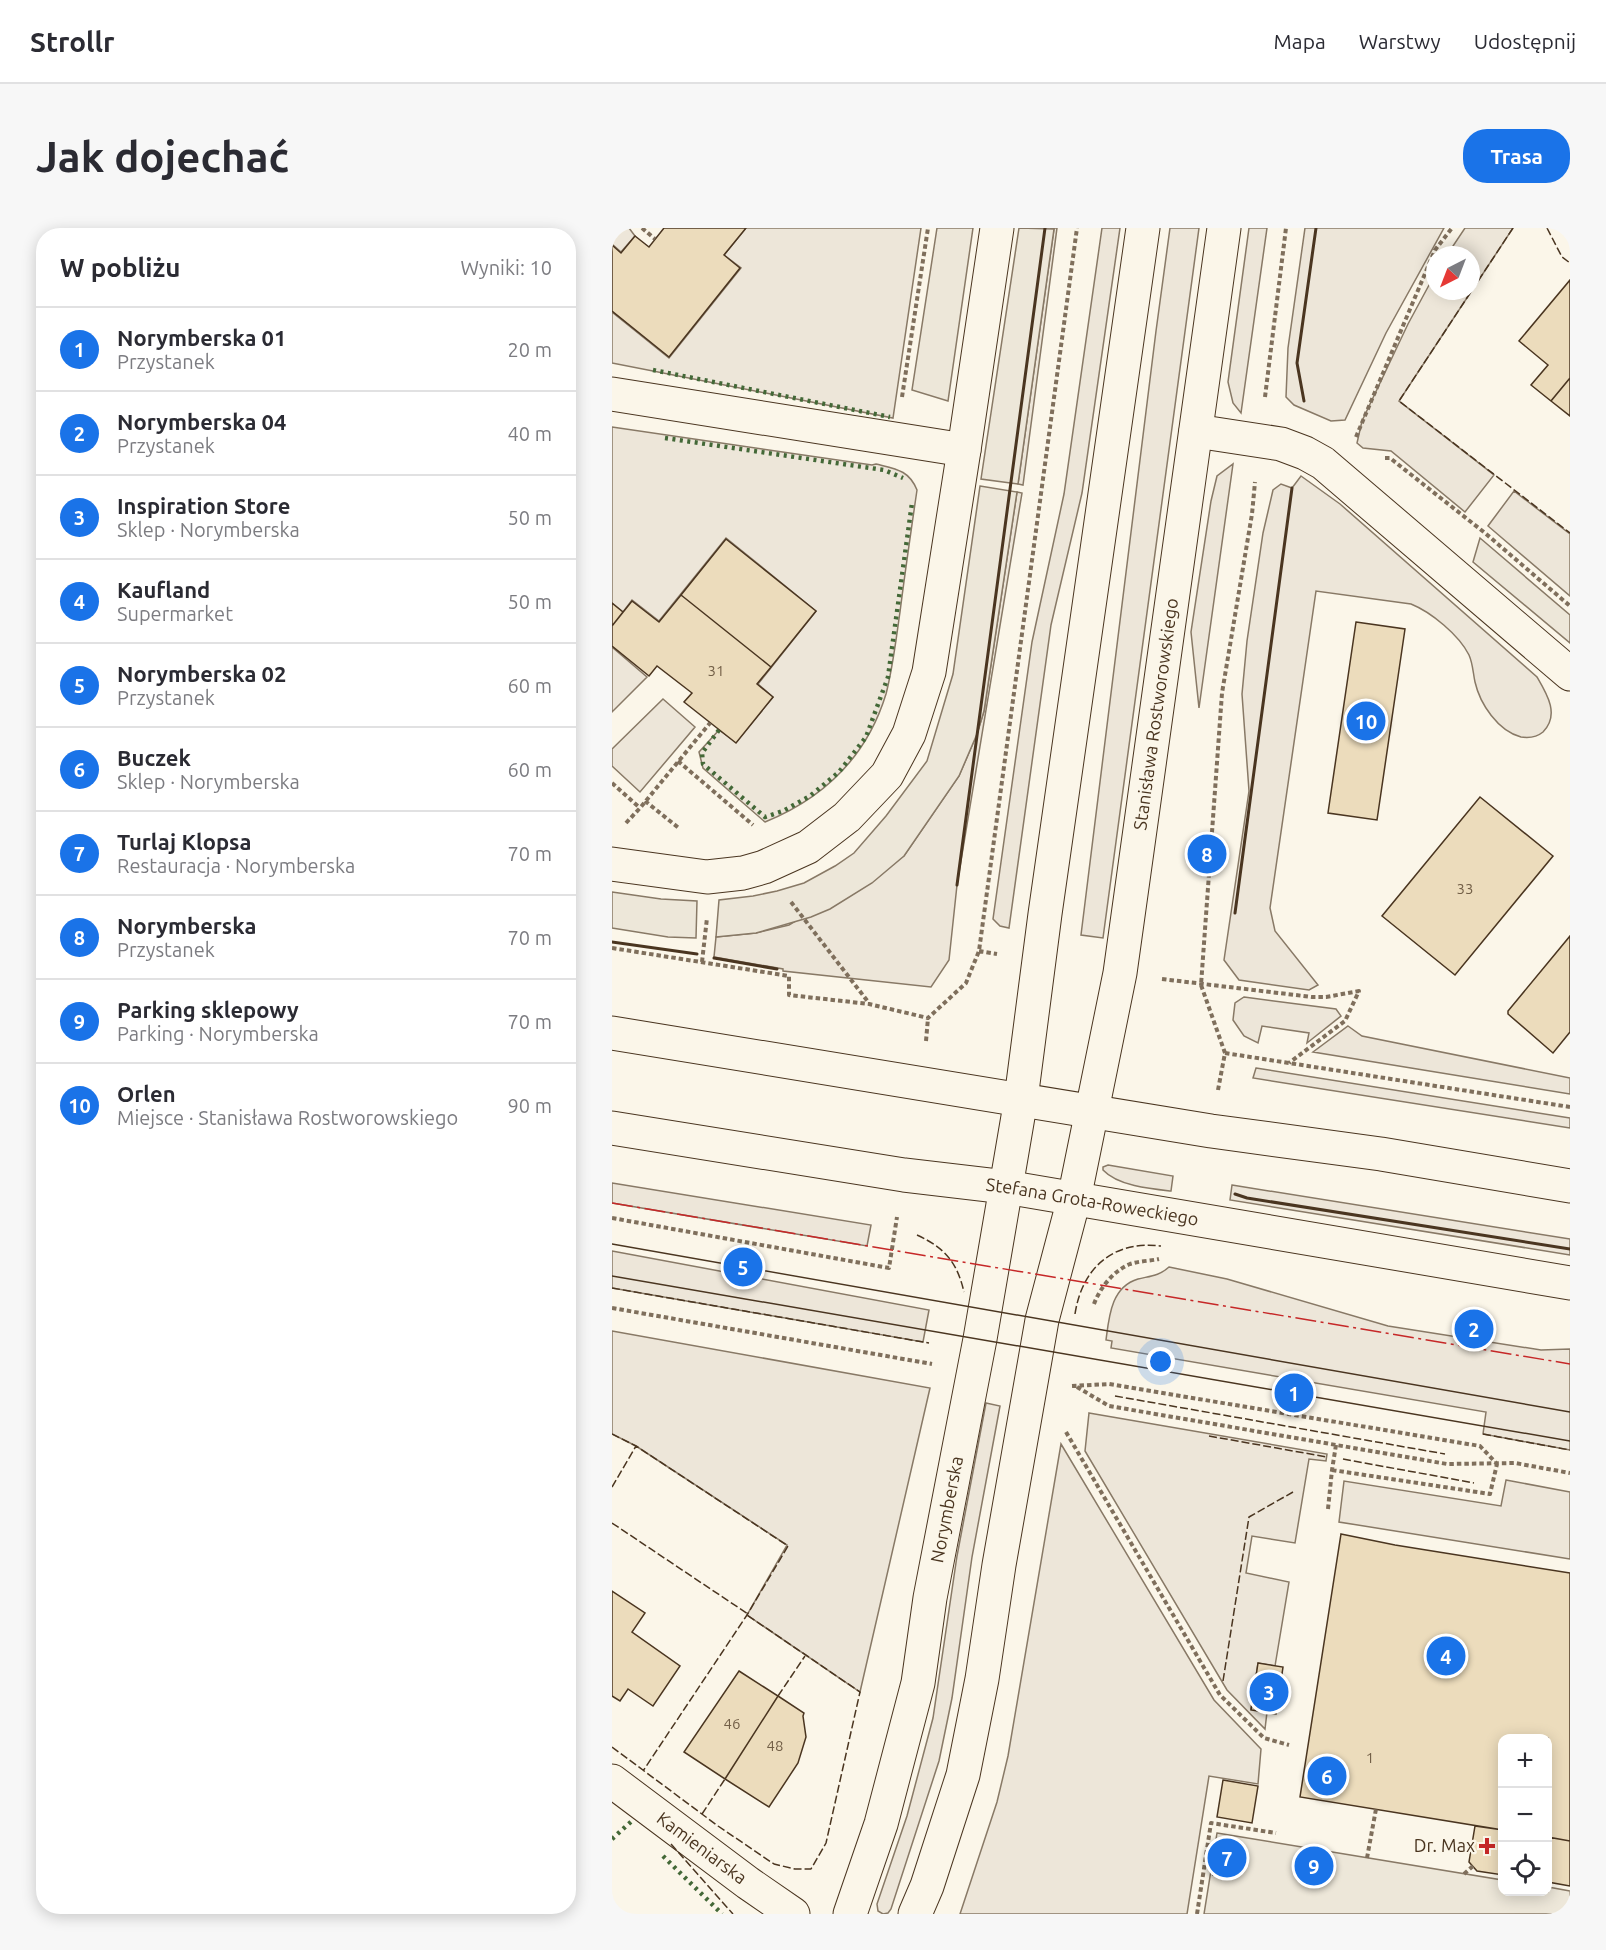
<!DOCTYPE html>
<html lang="pl">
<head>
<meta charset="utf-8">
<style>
	:root { --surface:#fff; --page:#f7f7f7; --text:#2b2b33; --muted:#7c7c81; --line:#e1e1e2; --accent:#1a73e8 }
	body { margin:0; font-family:Ubuntu,sans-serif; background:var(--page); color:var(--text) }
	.controls { position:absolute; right:18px; bottom:18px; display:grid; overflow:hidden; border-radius:12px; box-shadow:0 3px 15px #0003 }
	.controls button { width:54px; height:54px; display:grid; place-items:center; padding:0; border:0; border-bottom:2px solid var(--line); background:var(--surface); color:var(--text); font:30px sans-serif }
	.compass { position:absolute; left:814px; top:18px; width:54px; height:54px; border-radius:50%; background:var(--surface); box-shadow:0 3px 15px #0003; rotate:222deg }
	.you { position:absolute; left:549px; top:1134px; width:21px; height:21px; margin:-15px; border:4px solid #fff; border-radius:50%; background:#1a73e8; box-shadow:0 0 0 9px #1a73e833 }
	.badge { display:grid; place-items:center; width:39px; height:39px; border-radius:50%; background:var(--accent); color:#fff; font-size:20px; font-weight:700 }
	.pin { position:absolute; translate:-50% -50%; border:3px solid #fff; box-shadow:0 2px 6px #0006 }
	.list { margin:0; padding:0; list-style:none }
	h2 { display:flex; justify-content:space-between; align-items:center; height:78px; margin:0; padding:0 24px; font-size:26px }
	h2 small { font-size:20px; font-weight:400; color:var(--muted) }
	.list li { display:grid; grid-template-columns:39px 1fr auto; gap:18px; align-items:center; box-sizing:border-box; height:84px; padding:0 24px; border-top:2px solid var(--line) }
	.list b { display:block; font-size:22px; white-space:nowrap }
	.list p { margin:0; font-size:20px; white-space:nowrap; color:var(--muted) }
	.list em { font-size:20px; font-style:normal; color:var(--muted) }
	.icon { flex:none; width:33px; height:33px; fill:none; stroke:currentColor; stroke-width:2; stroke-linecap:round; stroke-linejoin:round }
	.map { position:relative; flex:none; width:958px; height:1686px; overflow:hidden; border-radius:24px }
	header { display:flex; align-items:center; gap:36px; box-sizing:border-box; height:84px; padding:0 30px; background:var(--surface); border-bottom:2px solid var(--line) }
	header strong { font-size:28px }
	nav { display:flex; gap:33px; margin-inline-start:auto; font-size:21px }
	.intro { display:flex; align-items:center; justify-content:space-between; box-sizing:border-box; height:144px; padding:0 36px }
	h1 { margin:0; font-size:42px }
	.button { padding:15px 27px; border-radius:24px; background:var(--accent); color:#fff; font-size:21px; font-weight:700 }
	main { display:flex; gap:36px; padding:0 36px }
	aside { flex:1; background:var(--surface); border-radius:24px; box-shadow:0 3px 15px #0003 }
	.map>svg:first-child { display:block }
	.green { fill:#ede6d9; stroke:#887966; stroke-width:1.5 }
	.parking { fill:#ede7d9; stroke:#887966; stroke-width:1.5 }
	.building { fill:#ecdcbc; stroke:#4a3520; stroke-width:1.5 }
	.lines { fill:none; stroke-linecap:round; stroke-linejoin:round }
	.minor-casing { stroke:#4a3520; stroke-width:35 }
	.major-casing { stroke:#4a3520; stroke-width:35 }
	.path { stroke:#7f6f5c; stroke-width:4; stroke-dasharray:4.5 3; stroke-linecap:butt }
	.minor { stroke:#fbf6e9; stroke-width:33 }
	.major { stroke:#fbf6e9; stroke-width:33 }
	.tram { stroke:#4a3520; stroke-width:1.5 }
	.hedge { stroke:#436837; stroke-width:4.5; stroke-dasharray:3 4.5; stroke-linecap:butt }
	.fence { stroke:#4a3520; stroke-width:1.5; stroke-dasharray:8 3; stroke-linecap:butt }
	.wall { stroke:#4a3520; stroke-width:3 }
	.power { stroke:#c62828; stroke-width:1.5; stroke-dasharray:21 4.5 3 4.5; stroke-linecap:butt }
	.poi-dot { fill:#c62828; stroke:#fbf6e9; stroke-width:2 }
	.labels { text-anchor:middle; stroke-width:4.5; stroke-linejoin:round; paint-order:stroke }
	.number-label { font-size:15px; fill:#725f47 }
	.street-label { font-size:18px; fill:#4a3520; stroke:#fbf6e9 }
	.poi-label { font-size:18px; fill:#4a3520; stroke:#fbf6e9; text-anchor:end }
</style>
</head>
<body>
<header>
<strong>Strollr</strong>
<nav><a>Mapa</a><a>Warstwy</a><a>Udostępnij</a></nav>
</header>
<div class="intro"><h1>Jak dojechać</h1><a class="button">Trasa</a></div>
<main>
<aside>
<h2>W pobliżu<small>Wyniki: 10</small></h2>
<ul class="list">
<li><span class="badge">1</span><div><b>Norymberska 01</b><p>Przystanek</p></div><em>20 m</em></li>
<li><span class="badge">2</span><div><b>Norymberska 04</b><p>Przystanek</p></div><em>40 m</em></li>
<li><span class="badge">3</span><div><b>Inspiration Store</b><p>Sklep · Norymberska</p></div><em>50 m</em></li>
<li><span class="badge">4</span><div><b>Kaufland</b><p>Supermarket</p></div><em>50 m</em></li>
<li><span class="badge">5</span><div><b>Norymberska 02</b><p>Przystanek</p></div><em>60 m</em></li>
<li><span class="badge">6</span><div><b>Buczek</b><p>Sklep · Norymberska</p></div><em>60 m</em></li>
<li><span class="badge">7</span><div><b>Turlaj Klopsa</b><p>Restauracja · Norymberska</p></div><em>70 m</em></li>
<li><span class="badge">8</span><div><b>Norymberska</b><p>Przystanek</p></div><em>70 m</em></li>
<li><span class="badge">9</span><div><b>Parking sklepowy</b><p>Parking · Norymberska</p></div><em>70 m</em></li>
<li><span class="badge">10</span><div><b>Orlen</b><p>Miejsce · Stanisława Rostworowskiego</p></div><em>90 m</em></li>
</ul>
</aside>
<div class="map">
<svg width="958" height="1686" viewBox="0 0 958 1686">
	<rect width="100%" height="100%" fill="#fbf6e9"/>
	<path class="green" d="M 0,0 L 17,0 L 23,8 L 9,24 L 0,16 Z
		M 134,0 L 309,0 L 281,190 L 0,135 L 0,84 L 57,130 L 129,40 L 112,27 Z
		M 438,0 L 445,0 L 411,257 L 406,256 L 442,1 Z
		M 490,0 L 508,0 L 470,265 L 439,397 L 397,700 L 388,698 L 381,691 L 420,414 L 452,266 Z
		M 558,0 L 587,0 L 491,710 L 469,707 L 544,103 Z
		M 637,0 L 655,0 L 629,185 L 621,175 L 616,154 Z
		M 693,0 L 832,0 L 774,105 L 733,192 L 719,193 L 682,177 L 674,169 L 676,120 Z
		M 853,0 L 901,0 L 787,173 L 882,247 L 853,284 L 779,223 L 751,220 L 745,215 L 750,193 L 796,96 L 823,46 L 823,63 L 859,63 L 859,27 L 835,27 Z
		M 0,199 L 260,237 L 264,236 C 284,241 297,242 305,262 C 299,303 293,344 288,384 C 284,411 281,439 274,466 C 255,528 212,570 153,594 L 91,540 L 87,524 L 107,502 L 124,514 L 161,469 L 146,456 L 204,383 L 114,310 L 47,393 L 20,372 L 11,384 L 0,375 Z
		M 621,236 L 587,480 L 579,404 L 599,273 L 605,248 Z
		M 689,248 L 728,276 L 925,449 C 935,466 948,487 931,504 C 925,509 916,510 909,509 C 886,503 868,476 863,454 C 861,445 861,436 857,427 C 847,407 819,384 799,376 L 704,363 L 658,680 L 663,703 L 706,757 L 697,762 L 627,752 L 612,732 L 637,563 L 630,466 L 635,413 L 651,305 L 661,262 L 669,256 L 680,260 Z
		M 902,263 L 958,306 L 958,368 L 876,298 Z
		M 405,264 L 410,265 L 345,657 L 337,732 L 319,759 L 171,743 L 171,741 L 102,729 L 104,709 L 144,705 L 177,697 L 292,628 L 347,548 L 365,506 L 372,483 Z
		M 0,419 L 35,449 L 0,484 Z
		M 51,471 L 83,499 L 28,564 L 0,538 L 0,521 Z
		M 632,769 L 724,781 L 729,788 L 695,815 L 697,805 L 650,798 L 646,815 L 632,808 L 621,792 L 623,775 Z
		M 736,798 L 750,808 L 958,850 L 958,866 L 701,824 Z
		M 644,840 L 958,890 L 958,900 L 641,850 Z
		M 496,937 L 561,948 L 559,963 C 539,961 506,958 491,942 L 491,939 Z
		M 0,955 L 259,997 L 255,1018 L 0,975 Z
		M 620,957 L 958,1011 L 958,1027 L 618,972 Z
		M 0,1023 L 317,1082 L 311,1114 L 0,1060 Z
		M 557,1039 L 615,1051 L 776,1098 L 929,1122 L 958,1121 L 958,1222 L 871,1206 L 874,1184 L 499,1120 L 500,1113 L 494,1112 C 497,1089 499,1059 526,1051 C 538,1048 547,1048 557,1039 Z
		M 0,1103 L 318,1160 L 248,1464 L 135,1387 L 175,1317 L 24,1218 L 0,1206 Z
		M 374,1175 L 388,1178 L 360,1329 L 340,1470 L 327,1533 L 279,1681 L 276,1685 L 271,1686 L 266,1683 L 265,1676 L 295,1588 L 321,1490 L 345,1328 Z
		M 477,1185 L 715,1226 L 714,1233 L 697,1231 L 683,1315 L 640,1308 L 634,1345 L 677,1354 L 663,1438 L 646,1435 L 639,1481 L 655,1484 L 653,1501 L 615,1462 L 473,1223 Z
		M 449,1216 L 602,1472 L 649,1521 L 646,1556 L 597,1548 L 575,1686 L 348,1686 L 385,1574 L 396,1528 Z
		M 894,1252 L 958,1264 L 958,1331 L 727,1294 L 732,1253 L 889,1278 Z"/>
	<path class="parking" d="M 325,0 L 361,0 L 336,173 L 300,162 Z
		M 407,0 L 442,1 L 406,256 L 369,251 Z
		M 368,258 L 405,264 L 372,483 L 365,506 L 347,548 L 292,628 L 260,655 L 218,681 L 199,689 L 144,705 L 104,709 L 107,672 L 141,668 L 165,663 L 192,655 L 223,638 L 242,625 L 274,588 L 315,533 L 341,446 Z
		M 868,310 L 958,387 L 958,415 L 861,334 Z
		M 0,664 L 49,671 L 85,673 L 84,710 L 56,709 L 0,700 Z
		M 605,1605 L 890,1652 L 891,1664 L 936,1664 L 936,1659 L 958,1663 L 958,1686 L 592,1686 Z"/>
	<path class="building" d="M 52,0 L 134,0 L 112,27 L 128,40 L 57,129 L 0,83 L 0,17 L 9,25 L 23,8 L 37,19 Z
		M 958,52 L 958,150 L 939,173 L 919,157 L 936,137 L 907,113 Z
		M 958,150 L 958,188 L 939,173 Z
		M 114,311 L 204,383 L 159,439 L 69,367 Z
		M 69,367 L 159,439 L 145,456 L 161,469 L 124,515 L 72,474 L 80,465 L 45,438 L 37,448 L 0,418 L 0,398 L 20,373 L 47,394 Z
		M 0,375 L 11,384 L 0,398 Z
		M 744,394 L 793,401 L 765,592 L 716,585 Z
		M 868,569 L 941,628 L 843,747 L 770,688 Z
		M 958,708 L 958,804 L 941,825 L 896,786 L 896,783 Z
		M 729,1306 L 783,1317 L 958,1345 L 958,1613 L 936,1609 L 936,1510 L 891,1510 L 891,1602 L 688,1569 Z
		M 0,1363 L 33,1385 L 20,1404 L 68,1438 L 41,1478 L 16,1461 L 8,1473 L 0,1468 Z
		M 646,1435 L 671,1439 L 664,1486 L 639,1482 Z
		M 127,1443 L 166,1468 L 113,1551 L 72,1524 Z
		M 166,1468 L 192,1485 L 191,1488 L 194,1509 L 186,1535 L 157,1579 L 113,1551 Z
		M 611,1552 L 646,1558 L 640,1595 L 605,1589 Z
		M 863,1598 L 891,1602 L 891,1647 L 865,1643 L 857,1634 Z
		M 936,1609 L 958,1613 L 958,1658 L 936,1654 Z
		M 607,1612 L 625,1614 L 620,1649 L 601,1647 Z"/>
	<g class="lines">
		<defs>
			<g id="minor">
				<path d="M 0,166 L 352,222"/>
				<path d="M 584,203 L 669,216 L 693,225 L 711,235 L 958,446"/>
				<path d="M 0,636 L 95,649 L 131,645 L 152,639 L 196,619 L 235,589 L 275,547 L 297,506 L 317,444 L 352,222 L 385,0"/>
				<path id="s1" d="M 0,1553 L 136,1655 L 181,1686"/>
				<path id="s2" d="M 238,1686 L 269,1596 L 306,1455 L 318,1370 L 368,1111 L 394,959"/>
				<path d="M 303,1686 L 315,1658 L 351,1547 L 370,1451 L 387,1337 L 430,1092 L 462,971"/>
			</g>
			<g id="major">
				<path d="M 0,805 L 599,903 L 769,926 L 958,958"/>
				<path id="s3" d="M 0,900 L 292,947 L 394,959 L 958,1055"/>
				<path d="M 394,959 L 409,871 L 433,686 L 531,0"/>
				<path id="s4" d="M 462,971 L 508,745 L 612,0"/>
			</g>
		</defs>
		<use href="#minor" class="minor-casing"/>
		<use href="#major" class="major-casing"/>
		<path class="path" d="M 30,0 L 43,11
			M 290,169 L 316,0
			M 653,169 L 674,0
			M 744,209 L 823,22 L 840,0
			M 773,230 L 778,230 L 873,305 L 958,378
			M 66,533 L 141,597
			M 0,555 L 28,580
			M 33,573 L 68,601
			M 14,595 L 28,580 L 98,495
			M 179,674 L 257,775
			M 0,720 L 177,748 L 177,767 L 257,776 L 316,790 L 354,755 L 367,723 L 465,0
			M 367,723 L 385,726
			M 90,734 L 95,690
			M 550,751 L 700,769 L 714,769 L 747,763 L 733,793 L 677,835
			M 314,813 L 316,790
			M 613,825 L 958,879
			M 606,862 L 613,825 L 589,757 L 610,465 L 640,286 L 643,254
			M 0,990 L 277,1040 L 285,989
			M 482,1076 C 488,1060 501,1043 518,1036 C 527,1033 538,1033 547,1031
			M 0,1080 L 320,1136
			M 460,1158 L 497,1156 L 868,1218 L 885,1236
			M 465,1159 L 497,1178 L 835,1236 L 903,1235 L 958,1245
			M 454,1204 L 608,1467 L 652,1510 L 677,1517
			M 720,1242 L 878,1266 L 885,1236
			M 716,1281 L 720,1242 L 724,1217
			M 755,1630 L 764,1581
			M 852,1646 L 861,1638
			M 585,1686 L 599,1595 L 664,1605"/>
		<use href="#minor" class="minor"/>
		<use href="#major" class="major"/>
		<path class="tram" d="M 0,1016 L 958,1184
			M 0,1048 L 958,1213"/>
		<path class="hedge" d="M 41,142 L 278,189
			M 53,210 L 272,242 L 291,250
			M 107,502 L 90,525 L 91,536 L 153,589 L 171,583 L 198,568 L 227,544 L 254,509 L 276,449 L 300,275
			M 0,1611 L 22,1591
			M 51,1628 L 110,1686"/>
		<path class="fence" d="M 901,0 L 787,173 L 958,305
			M 935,0 L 950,29 L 958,35
			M 305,1007 C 333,1020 345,1034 352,1064
			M 0,1060 L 317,1115
			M 463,1086 C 470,1040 501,1012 549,1018
			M 503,1168 L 833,1226
			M 0,1206 L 24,1218 L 176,1318 L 135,1387 L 31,1543
			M 871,1206 L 958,1222
			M 597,1208 L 715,1229
			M 731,1231 L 862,1255
			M 0,1259 L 24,1218
			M 0,1295 L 136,1386
			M 611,1453 L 637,1289 L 681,1264
			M 166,1468 L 193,1428
			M 0,1519 L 106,1598 L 162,1636 L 183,1641 L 199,1641 L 214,1615 L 248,1464 L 135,1387
			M 90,1586 L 113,1551
			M 59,1616 L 121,1686"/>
		<path class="wall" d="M 692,173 L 685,135 L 704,0
			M 345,657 L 433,0
			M 623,685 L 680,260
			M 0,714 L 85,726
			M 102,730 L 165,741
			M 623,966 L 635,970 L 958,1021"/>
		<path class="power" d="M 0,975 L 958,1136"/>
	</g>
	<path class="poi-dot" d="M872 1609h6v6h6v6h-6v6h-6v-6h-6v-6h6z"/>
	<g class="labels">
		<g class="number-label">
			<text x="104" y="448">31</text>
			<text x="853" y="666">33</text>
			<text x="120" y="1501">46</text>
			<text x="163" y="1523">48</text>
			<text x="758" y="1535">1</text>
		</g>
		<g class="street-label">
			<text dy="6" stroke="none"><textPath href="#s4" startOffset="492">Stanisława Rostworowskiego</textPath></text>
			<text dy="6" stroke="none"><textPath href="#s3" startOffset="486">Stefana Grota-Roweckiego</textPath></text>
			<text dy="6" stroke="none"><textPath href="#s2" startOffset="417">Norymberska</textPath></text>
			<text dy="6" stroke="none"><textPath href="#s1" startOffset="112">Kamieniarska</textPath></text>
		</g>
		<g class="poi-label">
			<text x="863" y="1624">Dr. Max</text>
		</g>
	</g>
</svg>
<div class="controls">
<button>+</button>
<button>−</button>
<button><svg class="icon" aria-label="locate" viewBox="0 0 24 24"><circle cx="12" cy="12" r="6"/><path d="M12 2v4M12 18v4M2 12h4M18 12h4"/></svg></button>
</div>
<svg class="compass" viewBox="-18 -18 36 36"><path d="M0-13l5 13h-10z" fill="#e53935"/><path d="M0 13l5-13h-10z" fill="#7c7c81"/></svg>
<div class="you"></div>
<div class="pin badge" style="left:682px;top:1165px">1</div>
<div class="pin badge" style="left:862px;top:1101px">2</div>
<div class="pin badge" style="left:657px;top:1464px">3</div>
<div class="pin badge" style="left:834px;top:1428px">4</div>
<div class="pin badge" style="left:131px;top:1039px">5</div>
<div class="pin badge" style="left:715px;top:1548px">6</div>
<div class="pin badge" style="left:615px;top:1630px">7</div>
<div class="pin badge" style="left:595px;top:626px">8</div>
<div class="pin badge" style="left:702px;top:1638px">9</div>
<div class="pin badge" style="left:754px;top:493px">10</div>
</div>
</main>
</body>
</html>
